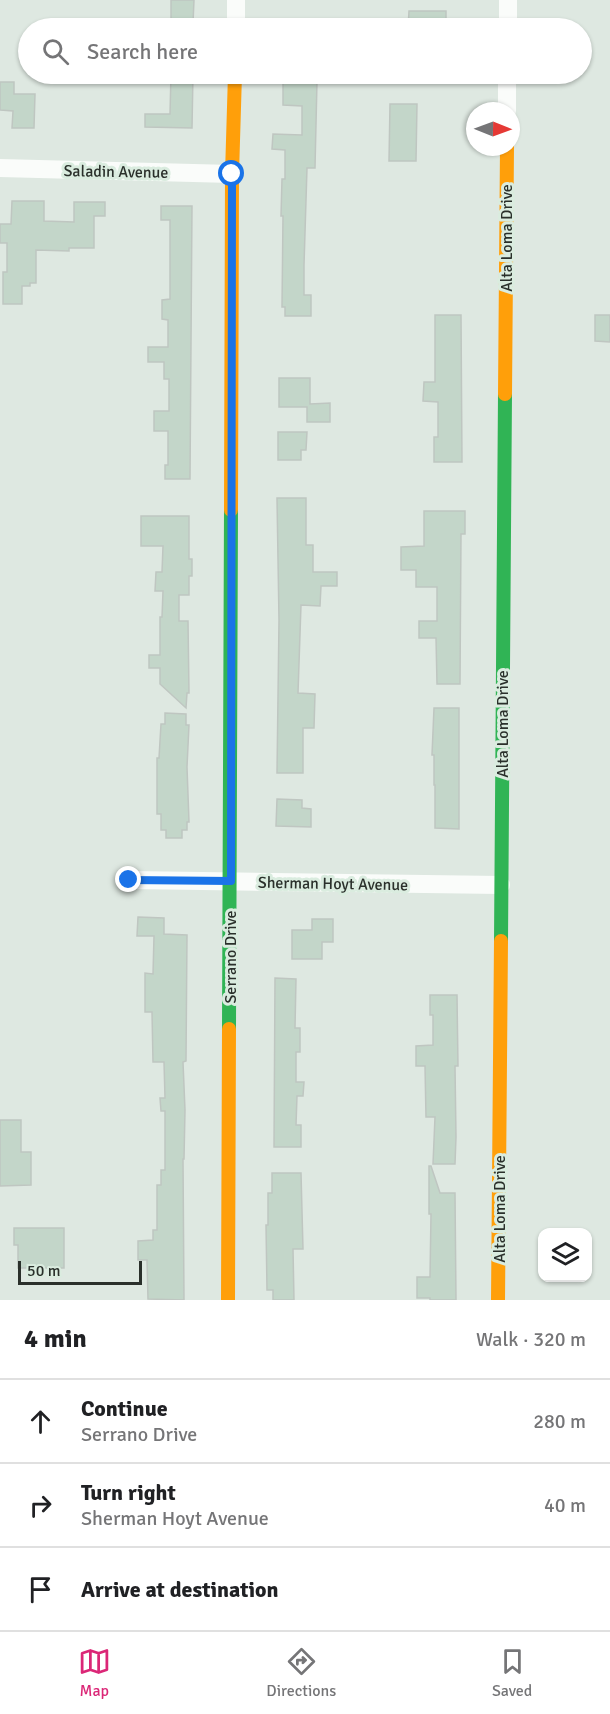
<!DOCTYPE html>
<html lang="en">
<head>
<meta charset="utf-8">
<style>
	:root { --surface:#fff; --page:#f6f6f6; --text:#202124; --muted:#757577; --line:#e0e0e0; --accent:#db2777 }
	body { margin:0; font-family:Signika,sans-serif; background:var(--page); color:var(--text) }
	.controls { position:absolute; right:18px; bottom:18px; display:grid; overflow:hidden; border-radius:12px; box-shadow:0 2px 4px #0004 }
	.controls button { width:54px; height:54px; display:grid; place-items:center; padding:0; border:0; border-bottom:2px solid var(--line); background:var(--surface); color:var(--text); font:30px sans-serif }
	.compass { position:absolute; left:466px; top:102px; width:54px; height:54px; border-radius:50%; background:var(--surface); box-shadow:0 2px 4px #0004; rotate:91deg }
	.scale { position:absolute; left:18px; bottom:15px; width:124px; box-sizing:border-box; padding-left:6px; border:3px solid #2a302b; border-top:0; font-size:16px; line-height:21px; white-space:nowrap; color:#2a302b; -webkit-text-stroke:4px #daecdf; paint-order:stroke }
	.stop { position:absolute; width:18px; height:18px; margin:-14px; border:4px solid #1a73e8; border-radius:50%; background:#fff }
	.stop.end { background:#1a73e8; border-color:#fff; box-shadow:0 2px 6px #0008 }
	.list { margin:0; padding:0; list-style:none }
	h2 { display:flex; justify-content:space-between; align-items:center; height:78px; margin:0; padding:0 24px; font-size:26px }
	h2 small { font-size:20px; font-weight:400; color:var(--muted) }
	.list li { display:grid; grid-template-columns:39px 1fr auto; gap:18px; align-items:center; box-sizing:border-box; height:84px; padding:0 24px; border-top:2px solid var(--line) }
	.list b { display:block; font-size:22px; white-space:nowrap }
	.list p { margin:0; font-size:20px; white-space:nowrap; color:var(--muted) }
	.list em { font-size:20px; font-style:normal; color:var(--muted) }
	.icon { flex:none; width:33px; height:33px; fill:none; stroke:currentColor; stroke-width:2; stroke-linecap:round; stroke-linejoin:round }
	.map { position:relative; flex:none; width:610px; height:1300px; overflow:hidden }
	.search { position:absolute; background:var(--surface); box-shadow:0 2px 4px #0004; left:18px; right:18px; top:18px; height:66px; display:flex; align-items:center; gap:15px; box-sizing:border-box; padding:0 21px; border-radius:33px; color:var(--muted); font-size:22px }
	.sheet { height:330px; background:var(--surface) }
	nav { display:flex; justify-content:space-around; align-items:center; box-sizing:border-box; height:84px; border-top:2px solid var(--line); background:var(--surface); font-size:16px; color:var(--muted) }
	nav a { display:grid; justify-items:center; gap:3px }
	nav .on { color:var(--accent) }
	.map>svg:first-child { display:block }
	.building { fill:#c3d6c9; stroke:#bfc6c1; stroke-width:1.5 }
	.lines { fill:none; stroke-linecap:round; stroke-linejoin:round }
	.street { stroke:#fafcfa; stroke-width:18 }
	.fast { stroke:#30b455; stroke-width:14 }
	.slow { stroke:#ff9f0a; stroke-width:14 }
	.route { stroke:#1a73e8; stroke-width:8 }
	.labels { text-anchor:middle; stroke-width:6; stroke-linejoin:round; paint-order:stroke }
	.street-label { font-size:16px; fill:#2a302b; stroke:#daecdf }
</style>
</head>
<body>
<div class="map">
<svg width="610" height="1300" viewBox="0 0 610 1300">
	<rect width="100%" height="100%" fill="#dee8e1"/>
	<path class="building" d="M 171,0 L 194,0 L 193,23 L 187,23 L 187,28 L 171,28 Z
		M 409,11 L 446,11 L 446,28 L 408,28 Z
		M 171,74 L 193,74 L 192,128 L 145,127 L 145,114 L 170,114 Z
		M 283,80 L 317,81 L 315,168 L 307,168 L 304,265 L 304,295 L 311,295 L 311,316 L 285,316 L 285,307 L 282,307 L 283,216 L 281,216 L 282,179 L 285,179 L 285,150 L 272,149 L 273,134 L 302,135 L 302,106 L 283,105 Z
		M 0,82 L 14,82 L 14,94 L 35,94 L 34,128 L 12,128 L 13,111 L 0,110 Z
		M 390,104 L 417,104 L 416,161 L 389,161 Z
		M 12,201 L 44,201 L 44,221 L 74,222 L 74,202 L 105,202 L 105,216 L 94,216 L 94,248 L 69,248 L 69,251 L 36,250 L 36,283 L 30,283 L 30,286 L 22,286 L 22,304 L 3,304 L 3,272 L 7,272 L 7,243 L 0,243 L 0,224 L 11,224 Z
		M 161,206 L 192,206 L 190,479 L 165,479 L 165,465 L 168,465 L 168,431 L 154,431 L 154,411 L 169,411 L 169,379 L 164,379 L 164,362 L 148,362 L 148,347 L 168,347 L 168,320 L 162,319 L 162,300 L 170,299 L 170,220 L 161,220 Z
		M 435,315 L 461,315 L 462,462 L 434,462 L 434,437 L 438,437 L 438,402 L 423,401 L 424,382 L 435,382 Z
		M 595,315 L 610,315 L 610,342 L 595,341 Z
		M 279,378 L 310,378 L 310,404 L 330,403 L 330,422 L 307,422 L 307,407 L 279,407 Z
		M 278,432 L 307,432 L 306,450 L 301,450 L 301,460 L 278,460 Z
		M 277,498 L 306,498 L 306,545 L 313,545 L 313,572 L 337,572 L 337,586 L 321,586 L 320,606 L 301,605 L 298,693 L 315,694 L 314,728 L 303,728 L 303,773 L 277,773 L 279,620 Z
		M 424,511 L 465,511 L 465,534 L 461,534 L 460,684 L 437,684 L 436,638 L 419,638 L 419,621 L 437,621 L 437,587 L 416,587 L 416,570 L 401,570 L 401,547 L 424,546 Z
		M 141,516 L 189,516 L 189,559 L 192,559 L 192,576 L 189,576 L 189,595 L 179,595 L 179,621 L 188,621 L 189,693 L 187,693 L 186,708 L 160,684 L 160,668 L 149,668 L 149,655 L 160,655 L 160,617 L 162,617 L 163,591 L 155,591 L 156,572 L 162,572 L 163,546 L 141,546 Z
		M 434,708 L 459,708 L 459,829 L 435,828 L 435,785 L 434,785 L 434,755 L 432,755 Z
		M 165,713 L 186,714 L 186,725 L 189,725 L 187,767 L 189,822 L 187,822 L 187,830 L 182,830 L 182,838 L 166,838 L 166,830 L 161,830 L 161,814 L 157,814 L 157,758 L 159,758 L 161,724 L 165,724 Z
		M 277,799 L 302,800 L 302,808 L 311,809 L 311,827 L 276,826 Z
		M 138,917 L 164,918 L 164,934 L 187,935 L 186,1061 L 183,1062 L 185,1110 L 184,1159 L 183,1159 L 184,1300 L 148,1299 L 147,1260 L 138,1260 L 138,1241 L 153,1240 L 153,1230 L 157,1230 L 157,1185 L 161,1185 L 161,1170 L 165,1170 L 165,1111 L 161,1111 L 160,1098 L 165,1098 L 164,1062 L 153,1062 L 152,1012 L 145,1012 L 145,973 L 153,974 L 154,936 L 137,936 Z
		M 312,919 L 333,919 L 333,942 L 322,942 L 322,959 L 292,959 L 292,930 L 312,930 Z
		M 275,978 L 296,979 L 295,1028 L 300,1028 L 300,1052 L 296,1052 L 296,1082 L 304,1082 L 303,1096 L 297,1096 L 296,1125 L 301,1125 L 301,1147 L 274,1147 Z
		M 430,995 L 457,995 L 458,1066 L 455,1066 L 456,1137 L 455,1164 L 433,1164 L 435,1117 L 426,1117 L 425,1066 L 416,1066 L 416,1046 L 433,1045 L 433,1015 L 430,1015 Z
		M 0,1120 L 21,1120 L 21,1152 L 31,1152 L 31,1185 L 0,1186 Z
		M 429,1166 L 431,1166 L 440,1193 L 455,1193 L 456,1300 L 430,1300 L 430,1298 L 417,1298 L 417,1277 L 430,1277 L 431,1214 L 429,1214 Z
		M 272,1173 L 301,1173 L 303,1249 L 293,1249 L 294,1300 L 273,1300 L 273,1290 L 267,1290 L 266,1225 L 268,1225 L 268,1193 L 272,1193 Z
		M 14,1228 L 64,1228 L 64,1268 L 18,1268 L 18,1245 L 14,1245 Z"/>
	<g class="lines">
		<path class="street" d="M 236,28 L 236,0
			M 508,28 L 508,0
			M 507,111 L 507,74
			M 0,168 L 232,174
			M 129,880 L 501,885"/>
		<path class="fast" d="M 501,941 L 505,394
			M 229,1029 L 231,510"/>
		<path class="slow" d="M 505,394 L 507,147
			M 231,510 L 232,174 L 235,74
			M 228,1300 L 229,1029
			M 498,1300 L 501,941"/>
	</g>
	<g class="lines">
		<path class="route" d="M 129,880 L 231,881 L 232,174"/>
	</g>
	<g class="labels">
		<g class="street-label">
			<text transform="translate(116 171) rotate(1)" y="6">Saladin Avenue</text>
			<text transform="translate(506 238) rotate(-90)" y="6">Alta Loma Drive</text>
			<text transform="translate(502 724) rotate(-90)" y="6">Alta Loma Drive</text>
			<text transform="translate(333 883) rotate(1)" y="6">Sherman Hoyt Avenue</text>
			<text transform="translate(230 957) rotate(-90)" y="6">Serrano Drive</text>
			<text transform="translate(499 1209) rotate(-90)" y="6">Alta Loma Drive</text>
		</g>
	</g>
</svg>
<div class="controls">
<button><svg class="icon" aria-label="layers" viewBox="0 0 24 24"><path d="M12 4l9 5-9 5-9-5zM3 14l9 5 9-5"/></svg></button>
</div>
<svg class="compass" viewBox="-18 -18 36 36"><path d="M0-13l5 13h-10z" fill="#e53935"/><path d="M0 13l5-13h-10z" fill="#757577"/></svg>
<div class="scale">50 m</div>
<div class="stop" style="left:232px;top:174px"></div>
<div class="stop end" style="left:129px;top:880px"></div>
<div class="search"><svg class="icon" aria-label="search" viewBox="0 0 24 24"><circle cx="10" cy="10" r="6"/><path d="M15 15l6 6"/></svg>Search here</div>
</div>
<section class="sheet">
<h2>4 min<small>Walk · 320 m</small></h2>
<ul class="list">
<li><svg class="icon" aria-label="ahead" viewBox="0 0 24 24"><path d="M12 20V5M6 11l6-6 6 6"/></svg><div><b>Continue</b><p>Serrano Drive</p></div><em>280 m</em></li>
<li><svg class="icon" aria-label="right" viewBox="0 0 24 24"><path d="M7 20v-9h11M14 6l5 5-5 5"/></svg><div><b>Turn right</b><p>Sherman Hoyt Avenue</p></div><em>40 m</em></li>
<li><svg class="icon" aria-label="arrive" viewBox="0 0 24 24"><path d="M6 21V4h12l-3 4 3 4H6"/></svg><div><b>Arrive at destination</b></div></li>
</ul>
</section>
<nav>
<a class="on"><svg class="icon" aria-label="map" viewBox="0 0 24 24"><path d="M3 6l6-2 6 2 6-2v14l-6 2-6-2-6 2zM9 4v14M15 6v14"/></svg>Map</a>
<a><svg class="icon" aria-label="directions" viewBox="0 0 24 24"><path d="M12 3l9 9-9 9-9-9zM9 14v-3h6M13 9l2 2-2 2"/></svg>Directions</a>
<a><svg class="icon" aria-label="saved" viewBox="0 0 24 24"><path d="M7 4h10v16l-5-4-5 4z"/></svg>Saved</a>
</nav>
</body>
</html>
